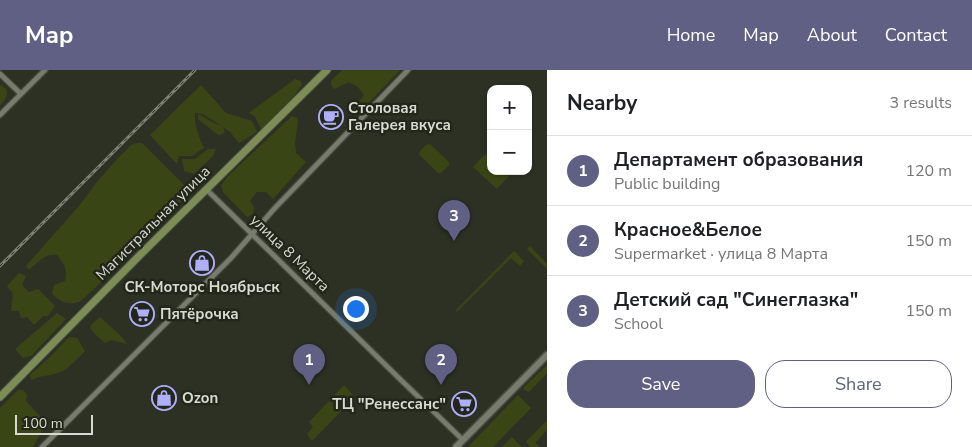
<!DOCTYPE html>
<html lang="en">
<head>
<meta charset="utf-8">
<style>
	:root { --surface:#fff; --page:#f2f2f2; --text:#202124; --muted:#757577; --line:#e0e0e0; --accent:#606084 }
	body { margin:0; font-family:"Nunito Sans",sans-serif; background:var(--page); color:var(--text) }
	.controls { position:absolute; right:15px; top:15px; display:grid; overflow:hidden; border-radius:10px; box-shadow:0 1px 4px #0004 }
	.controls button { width:45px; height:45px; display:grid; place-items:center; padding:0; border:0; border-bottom:1px solid var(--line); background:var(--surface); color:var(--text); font:25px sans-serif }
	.scale { position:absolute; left:15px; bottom:12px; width:78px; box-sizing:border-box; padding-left:5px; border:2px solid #d7dad1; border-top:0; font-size:14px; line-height:18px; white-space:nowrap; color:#d7dad1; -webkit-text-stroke:4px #23271a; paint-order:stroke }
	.you { position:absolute; left:355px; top:238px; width:18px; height:18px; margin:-12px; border:4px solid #fff; border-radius:50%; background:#1a73e8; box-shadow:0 0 0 8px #1a73e833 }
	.badge { display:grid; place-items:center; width:32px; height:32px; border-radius:50%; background:var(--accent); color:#fff; font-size:16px; font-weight:700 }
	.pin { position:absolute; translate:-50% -41px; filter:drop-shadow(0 1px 2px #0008) }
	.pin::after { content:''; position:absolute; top:26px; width:18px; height:15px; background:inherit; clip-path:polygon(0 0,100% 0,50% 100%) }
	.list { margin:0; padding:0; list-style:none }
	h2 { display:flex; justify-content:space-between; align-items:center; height:65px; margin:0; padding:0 20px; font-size:21px }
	h2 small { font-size:16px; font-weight:400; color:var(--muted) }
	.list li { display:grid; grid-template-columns:32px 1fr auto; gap:15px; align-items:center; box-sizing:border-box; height:70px; padding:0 20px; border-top:1px solid var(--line) }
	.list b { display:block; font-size:19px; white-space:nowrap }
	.list p { margin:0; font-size:16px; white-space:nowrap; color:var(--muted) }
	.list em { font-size:16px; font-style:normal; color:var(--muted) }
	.actions { display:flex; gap:10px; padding:15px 20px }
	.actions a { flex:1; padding:11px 0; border:1px solid var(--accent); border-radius:20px; text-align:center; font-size:18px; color:var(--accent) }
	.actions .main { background:var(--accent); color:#fff }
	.map { position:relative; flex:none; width:547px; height:377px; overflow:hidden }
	header { display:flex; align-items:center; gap:30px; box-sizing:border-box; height:70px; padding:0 25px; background:var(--accent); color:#fff }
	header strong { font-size:24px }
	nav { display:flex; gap:28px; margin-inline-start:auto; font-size:18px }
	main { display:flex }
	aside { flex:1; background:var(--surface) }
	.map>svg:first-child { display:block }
	.green { fill:#3a4516 }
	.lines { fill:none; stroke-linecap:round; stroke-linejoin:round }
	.street-casing { stroke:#4b4f44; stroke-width:7 }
	.secondary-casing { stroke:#4b4f44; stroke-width:9 }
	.primary-casing { stroke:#4b4f44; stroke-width:9 }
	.street { stroke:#777c6d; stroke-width:4.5 }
	.secondary { stroke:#777c6d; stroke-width:6 }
	.primary { stroke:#7e8d56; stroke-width:7 }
	.rail-casing { stroke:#7e8277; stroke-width:3 }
	.rail { stroke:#23271a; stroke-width:1; stroke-dasharray:4; stroke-linecap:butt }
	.labels { text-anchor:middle; stroke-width:5; stroke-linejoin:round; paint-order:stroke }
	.poi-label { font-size:15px; font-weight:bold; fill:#d7dad1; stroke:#23271a; text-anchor:start }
	.street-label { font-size:15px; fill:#d7dad1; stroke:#23271a }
</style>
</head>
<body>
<header>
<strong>Map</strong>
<nav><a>Home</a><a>Map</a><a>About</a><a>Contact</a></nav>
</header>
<main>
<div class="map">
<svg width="547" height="377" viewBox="0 0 547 377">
	<rect width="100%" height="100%" fill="#2d3124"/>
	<path class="green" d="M 342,0 L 400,0 L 357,45 L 353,40 L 364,25 L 358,17 L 349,12 L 334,19 L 331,15 L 331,11 Z
		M 295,9 L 301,11 L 302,15 L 293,27 L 261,59 L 255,47 L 249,43 Z
		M 1,15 L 6,19 C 9,25 5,30 0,35 L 0,16 Z
		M 201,15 L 226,43 L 252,51 L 257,62 L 239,73 L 230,62 L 223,57 L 225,63 L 218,65 L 198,49 L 198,44 L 216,54 L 220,55 L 203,44 L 195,43 C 194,55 199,67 204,78 L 192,86 L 179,86 L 177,94 L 150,65 Z
		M 292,46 L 297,48 L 298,51 L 295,73 L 296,83 L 306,92 L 273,129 L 266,122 L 257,122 L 250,131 L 254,137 L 253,144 L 247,147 L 223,122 L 221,116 L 227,107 Z
		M 137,73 L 142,73 L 186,117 L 189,123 L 164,148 L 142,174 L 81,231 C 70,236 60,232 52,224 L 54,215 L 65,211 C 68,199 64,194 57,185 C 46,183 38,192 30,199 L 28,199 L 26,196 L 79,136 L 97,112 L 118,88 L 131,75 Z
		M 430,74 L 449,92 L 449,95 L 441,103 L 438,103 L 419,84 L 420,81 L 426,75 Z
		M 208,79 L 216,79 L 213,86 L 194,104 L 184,101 L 182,89 L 195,89 Z
		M 485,84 L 491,89 L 491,101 L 504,101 L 509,106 L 497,119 L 473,97 Z
		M 530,176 L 547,194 L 547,199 L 527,179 Z
		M 514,181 L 524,191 L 520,196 L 511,188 L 457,242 L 456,240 Z
		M 19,203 L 26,206 L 22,215 L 29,222 L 38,219 L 55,236 L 48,246 L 43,246 L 34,255 L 27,247 L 21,248 L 19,241 L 11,241 L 13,224 L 7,216 Z
		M 57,243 L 66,249 L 31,286 L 23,288 L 15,279 Z
		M 100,247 L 120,265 L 127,274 L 111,270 L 105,273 C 100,268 94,264 90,258 L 92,254 Z
		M 72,267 L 77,268 L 85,281 C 78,288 71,296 63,301 C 53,306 41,305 31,310 L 30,305 L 51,286 L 68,268 Z
		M 547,295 L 547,303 L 529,322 L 524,320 L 524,317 Z
		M 344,315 L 355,327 L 313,370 L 311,370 L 307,364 L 313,357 L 309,352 Z
		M 18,320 L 23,320 L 27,325 L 26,331 L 45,352 L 44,357 L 33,377 L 0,377 L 0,338 Z
		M 518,325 L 531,338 L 493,377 L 468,377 Z
		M 545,352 L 547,352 L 547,360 L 535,373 L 540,377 L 530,377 L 526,372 Z
		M 512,367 L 522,377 L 502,377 Z"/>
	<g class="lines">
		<defs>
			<path id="street" d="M 0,4 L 21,24
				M 0,45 L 45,0
				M 206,119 L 403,312 L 463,370
				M 42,377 L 231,188 L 274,139 L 408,0"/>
			<path id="secondary" d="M 456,377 L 547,285"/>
			<path id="primary" d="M 0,327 L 138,187 L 327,0"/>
		</defs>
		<use href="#street" class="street-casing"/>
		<use href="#secondary" class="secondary-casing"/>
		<use href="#primary" class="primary-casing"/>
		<use href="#street" class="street"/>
		<use href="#secondary" class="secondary"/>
		<use href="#primary" class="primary"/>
		<defs>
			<path id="rail" d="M 0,196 L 195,0"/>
		</defs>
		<use href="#rail" class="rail-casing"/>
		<use href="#rail" class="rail"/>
	</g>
	<defs>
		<symbol id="cafe-ring" viewBox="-11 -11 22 22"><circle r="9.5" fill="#23271a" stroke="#aeaefa" stroke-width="1.5"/><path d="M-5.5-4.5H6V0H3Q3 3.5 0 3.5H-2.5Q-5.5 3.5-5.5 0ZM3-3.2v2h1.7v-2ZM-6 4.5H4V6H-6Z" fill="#aeaefa"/></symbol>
		<symbol id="shop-ring" viewBox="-11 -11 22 22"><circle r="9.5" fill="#23271a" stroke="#aeaefa" stroke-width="1.5"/><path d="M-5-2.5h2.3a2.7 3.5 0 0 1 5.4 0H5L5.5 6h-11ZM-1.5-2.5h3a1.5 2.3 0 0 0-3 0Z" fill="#aeaefa"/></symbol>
		<symbol id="supermarket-ring" viewBox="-11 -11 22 22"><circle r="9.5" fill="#23271a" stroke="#aeaefa" stroke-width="1.5"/><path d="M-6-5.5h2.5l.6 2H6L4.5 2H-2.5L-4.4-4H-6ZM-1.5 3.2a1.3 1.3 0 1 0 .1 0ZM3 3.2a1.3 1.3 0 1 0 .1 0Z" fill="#aeaefa"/></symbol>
	</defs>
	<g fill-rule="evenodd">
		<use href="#cafe-ring" x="317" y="33" width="28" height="28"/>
		<use href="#shop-ring" x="188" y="179" width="28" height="28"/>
		<use href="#supermarket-ring" x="128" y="230" width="28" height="28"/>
		<use href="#shop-ring" x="150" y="314" width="28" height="28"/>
		<use href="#supermarket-ring" x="450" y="320" width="28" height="28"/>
	</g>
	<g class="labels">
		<g class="poi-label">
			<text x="348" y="43">Столовая<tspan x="348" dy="17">Галерея вкуса</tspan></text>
			<text x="202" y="222" text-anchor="middle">СК-Моторс Ноябрьск</text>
			<text x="160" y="249">Пятёрочка</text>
			<text x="182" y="333">Ozon</text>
			<text x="446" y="339" text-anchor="end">ТЦ "Ренессанс"</text>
		</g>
		<g class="street-label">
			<text transform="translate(153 153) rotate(-45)" y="5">Магистральная улица</text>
			<text transform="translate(290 183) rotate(44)" y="5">улица 8 Марта</text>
		</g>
	</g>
</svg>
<div class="controls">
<button>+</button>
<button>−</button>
</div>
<div class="scale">100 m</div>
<div class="you"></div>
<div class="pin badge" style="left:309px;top:315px">1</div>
<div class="pin badge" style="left:441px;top:315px">2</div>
<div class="pin badge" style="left:454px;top:171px">3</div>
</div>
<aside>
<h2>Nearby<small>3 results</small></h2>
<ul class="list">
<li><span class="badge">1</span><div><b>Департамент образования</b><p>Public building</p></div><em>120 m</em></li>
<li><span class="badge">2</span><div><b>Красное&amp;Белое</b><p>Supermarket · улица 8 Марта</p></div><em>150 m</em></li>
<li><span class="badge">3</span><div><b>Детский сад &quot;Синеглазка&quot;</b><p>School</p></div><em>150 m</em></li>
</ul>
<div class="actions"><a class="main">Save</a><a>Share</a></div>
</aside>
</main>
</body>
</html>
